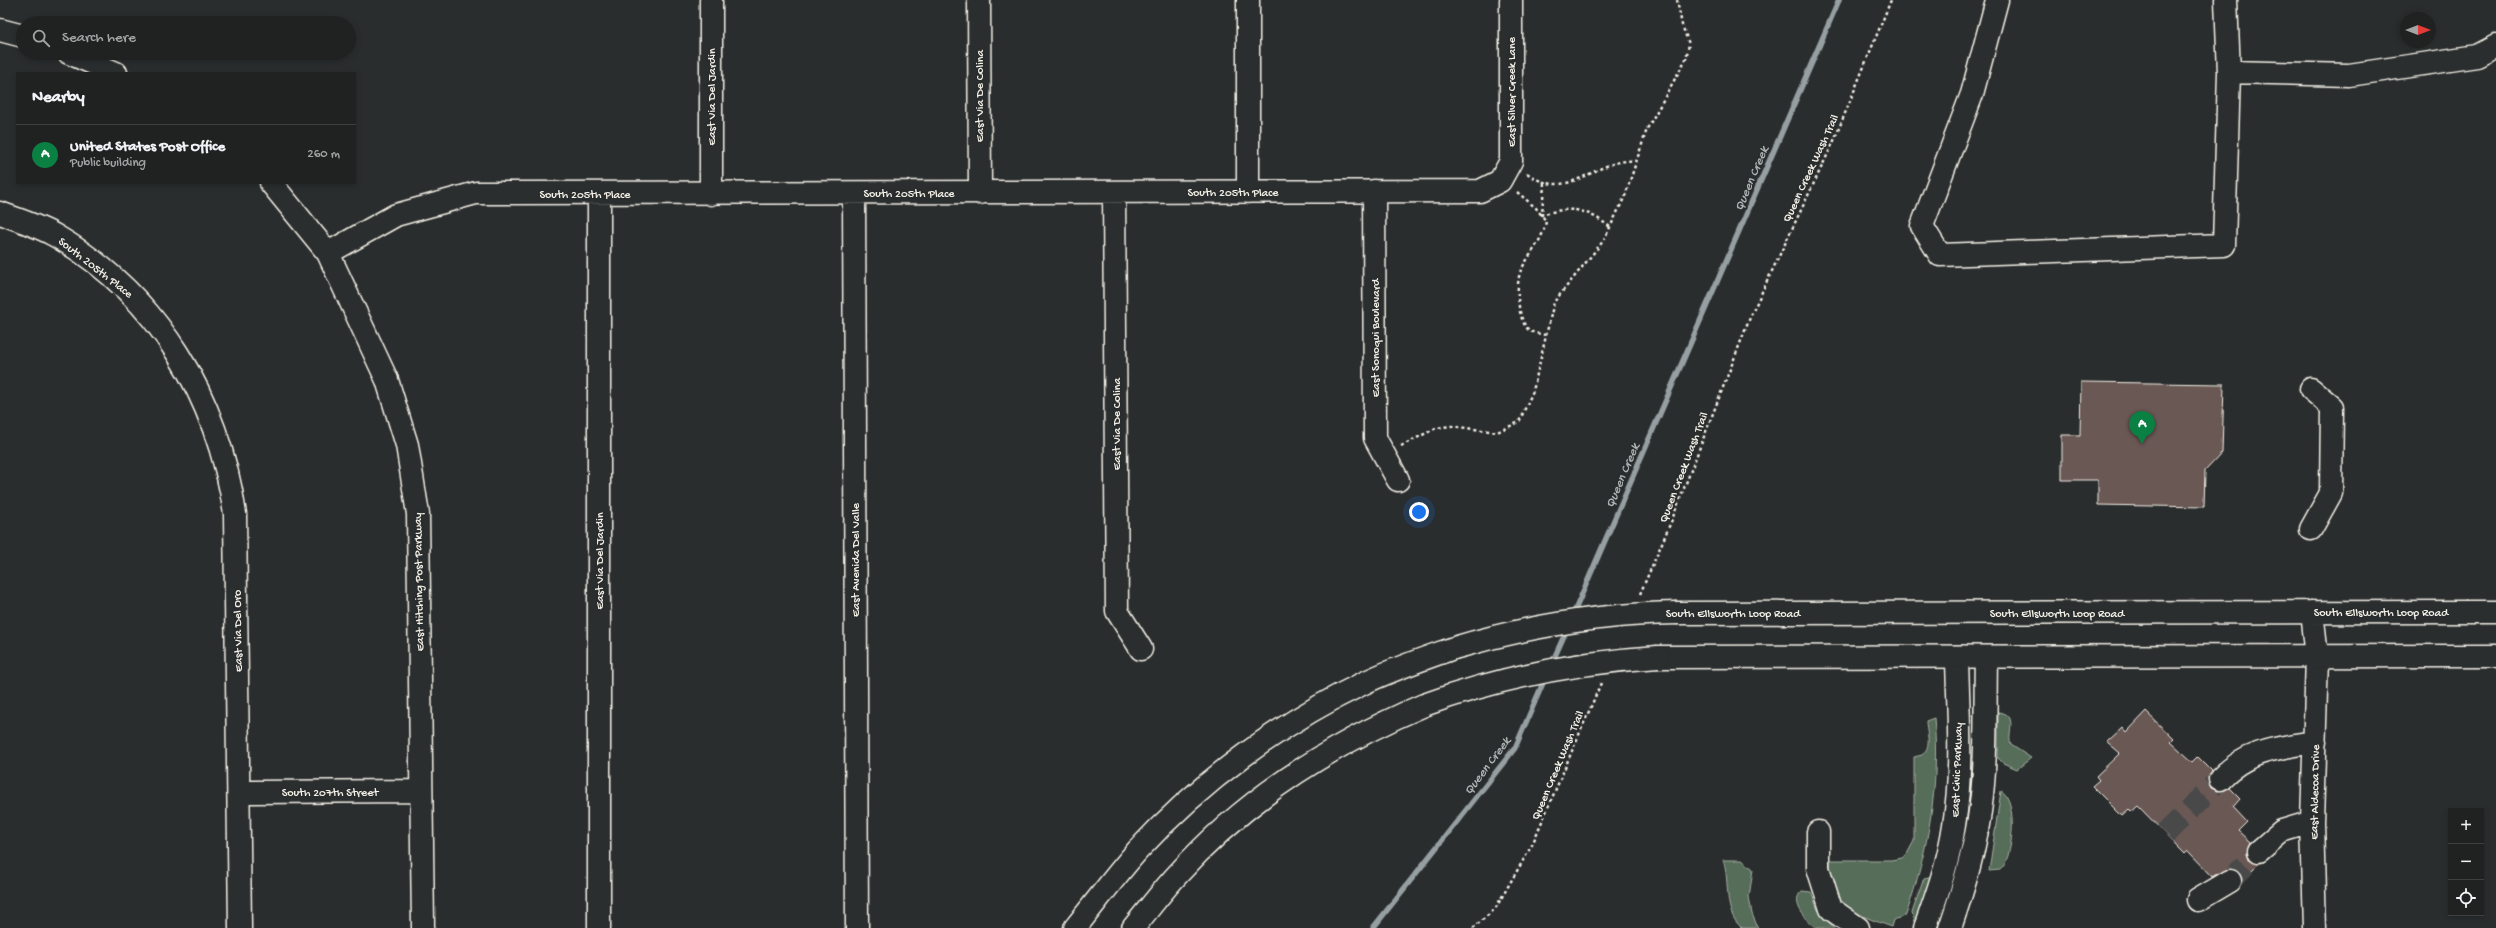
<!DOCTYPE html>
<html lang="en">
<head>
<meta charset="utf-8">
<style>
	:root { --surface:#202222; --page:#282a2a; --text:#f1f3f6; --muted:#a2a4a5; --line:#3d3f40; --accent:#0b8043 }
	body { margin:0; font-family:"Gochi Hand",sans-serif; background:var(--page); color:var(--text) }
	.controls { position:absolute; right:12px; bottom:12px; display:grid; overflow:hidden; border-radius:0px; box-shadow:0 2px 6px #0003 }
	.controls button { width:36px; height:36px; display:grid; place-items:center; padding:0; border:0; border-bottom:1px solid var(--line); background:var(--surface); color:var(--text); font:20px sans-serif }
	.compass { position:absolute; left:2400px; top:12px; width:36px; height:36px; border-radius:50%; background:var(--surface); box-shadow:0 2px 6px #0003; rotate:90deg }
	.you { position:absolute; left:1419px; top:512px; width:14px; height:14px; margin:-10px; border:3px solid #fff; border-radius:50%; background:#1a73e8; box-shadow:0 0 0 6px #1a73e833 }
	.badge { display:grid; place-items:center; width:26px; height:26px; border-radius:50%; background:var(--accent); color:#fff; font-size:13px; font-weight:700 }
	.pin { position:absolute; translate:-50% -33px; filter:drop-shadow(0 1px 2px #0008) }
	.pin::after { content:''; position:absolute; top:21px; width:14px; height:12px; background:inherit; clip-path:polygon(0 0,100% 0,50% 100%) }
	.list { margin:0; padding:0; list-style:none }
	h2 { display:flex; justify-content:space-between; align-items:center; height:52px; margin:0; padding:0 16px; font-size:17px }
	h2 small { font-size:13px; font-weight:400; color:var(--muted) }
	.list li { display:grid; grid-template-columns:26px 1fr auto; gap:12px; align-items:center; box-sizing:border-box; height:60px; padding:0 16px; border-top:1px solid var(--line) }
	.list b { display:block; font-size:15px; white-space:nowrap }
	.list p { margin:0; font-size:13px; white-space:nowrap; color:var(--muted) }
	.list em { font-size:13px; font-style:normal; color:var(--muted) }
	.icon { flex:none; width:22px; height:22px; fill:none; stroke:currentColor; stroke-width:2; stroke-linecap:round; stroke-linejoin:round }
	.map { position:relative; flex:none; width:2496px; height:928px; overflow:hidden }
	.search { position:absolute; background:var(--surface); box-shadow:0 2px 6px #0003; left:16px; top:16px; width:340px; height:44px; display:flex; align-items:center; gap:10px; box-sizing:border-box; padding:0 14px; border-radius:22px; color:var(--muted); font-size:15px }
	.panel { position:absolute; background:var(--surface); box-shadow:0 2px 6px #0003; left:16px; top:72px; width:340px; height:112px; border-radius:0px }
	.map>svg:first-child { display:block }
	.green { fill:#566d5a; stroke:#a5afa1 }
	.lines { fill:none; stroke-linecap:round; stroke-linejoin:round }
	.stream { stroke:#969fa2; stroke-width:5.5 }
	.building { fill:#6b5954; stroke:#f4f1e8 }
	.minor-tunnel { stroke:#484a4a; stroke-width:22; stroke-dasharray:22 11; stroke-linecap:butt }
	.minor-casing { stroke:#f4f1e8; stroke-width:25 }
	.major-casing { stroke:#f4f1e8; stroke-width:25 }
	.path { stroke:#f4f1e8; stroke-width:2.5; stroke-dasharray:3 3; stroke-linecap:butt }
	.minor { stroke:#2a2d2e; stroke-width:22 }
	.major { stroke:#2a2d2e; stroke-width:22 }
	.major-bridge-casing { stroke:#f4f1e8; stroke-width:25; stroke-linecap:butt }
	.major-bridge { stroke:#2a2d2e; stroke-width:22 }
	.labels { text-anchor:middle; stroke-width:4; stroke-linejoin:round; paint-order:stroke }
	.street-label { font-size:12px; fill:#f4f1e8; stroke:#2a2d2e }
	.water-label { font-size:13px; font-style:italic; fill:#adb3b4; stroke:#2a2d2e }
</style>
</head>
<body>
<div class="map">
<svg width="2496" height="928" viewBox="0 0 2496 928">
	<rect width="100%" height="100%" fill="#2a2d2e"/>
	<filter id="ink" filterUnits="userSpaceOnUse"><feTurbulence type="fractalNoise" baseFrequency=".025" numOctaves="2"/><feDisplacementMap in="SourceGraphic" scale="8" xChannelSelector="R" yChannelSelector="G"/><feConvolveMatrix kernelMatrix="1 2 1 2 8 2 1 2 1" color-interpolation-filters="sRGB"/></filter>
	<g filter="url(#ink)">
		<path class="green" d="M 1998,712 C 2020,714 2006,733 2011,745 L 2031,758 L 2017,769 L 2003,763 L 1998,758 Z
			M 1934,718 C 1940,787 1928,850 1906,915 L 1894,920 L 1892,927 C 1853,913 1830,907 1830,860 L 1891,860 L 1902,858 L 1907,854 L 1914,841 L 1914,757 L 1922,755 C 1933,745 1926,734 1926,721 Z
			M 2001,791 C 2019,800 2013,861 2000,870 L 1989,871 Z
			M 1723,860 L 1742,860 L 1753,869 L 1749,897 L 1752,914 L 1758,928 L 1742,928 C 1722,911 1731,883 1723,860 Z
			M 1933,876 L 1917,920 L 1914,922 L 1912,913 L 1924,878 Z
			M 1802,891 L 1811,892 L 1818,910 L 1834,928 L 1815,928 C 1807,920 1789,902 1802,891 Z"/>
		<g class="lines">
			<path class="stream" d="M 1572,617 L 1839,0
				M 1551,665 L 1568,627
				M 1373,928 L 1515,748 L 1546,676"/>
		</g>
		<path class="building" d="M 2081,382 L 2224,384 L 2222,453 L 2205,471 L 2204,507 L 2098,505 L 2098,480 L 2062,480 L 2062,435 L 2080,435 Z
			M 2146,712 L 2174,739 L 2171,742 L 2193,762 L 2198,757 L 2211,770 L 2208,781 L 2211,788 L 2222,791 L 2229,788 L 2240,799 L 2233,807 L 2247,822 L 2238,831 L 2250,842 L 2247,853 L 2249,859 L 2260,863 L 2242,881 L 2241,874 L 2230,869 L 2213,877 L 2188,851 L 2185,854 L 2138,806 L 2131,812 L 2129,810 L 2122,816 L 2092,786 L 2099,780 L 2096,776 L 2120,753 L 2107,742 L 2122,728 L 2126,733 Z"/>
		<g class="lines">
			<path class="minor-tunnel" d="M 2165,834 L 2220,779
				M 2230,881 L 2259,851"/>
			<defs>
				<path id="minor" d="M 711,0 L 711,194
					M 979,0 L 980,193
					M 1248,0 L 1248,192
					M 1997,0 L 1972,94 L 1922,226 L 1940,255 L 2224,245 L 2229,72 L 2226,0
					M 0,30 L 23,36
					M 69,53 L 116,73
					M 2229,72 L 2349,75 L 2477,56 L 2496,46
					M 271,183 L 328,253 L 387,380 L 407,445 L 418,514 L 423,928
					M 1374,191 L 1375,438 L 1398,480
					M 1114,192 L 1117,611 L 1141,649
					M 854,193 L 857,928
					M 0,213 C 19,220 39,226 56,236 C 159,296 218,398 235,514 L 240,928
					M 328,253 L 396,215 L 476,193 L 1480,191 L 1500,181 L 1511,161 L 1511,0
					M 2311,529 L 2331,493 L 2332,407 L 2311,389
					M 2220,779 C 2247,750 2278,748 2315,742
					M 239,792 L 421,791
					M 1818,832 L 1818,868 L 1831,909 L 1858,928
					M 2259,851 L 2282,831 L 2312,822
					M 2198,900 L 2230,881
					M 599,928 L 599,194
					M 1925,928 C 1937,895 1949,860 1954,825 C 1963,770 1958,712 1957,657
					M 1950,928 C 1964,887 1976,847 1981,804 C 1987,755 1985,706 1986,657
					M 2315,928 L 2312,822 L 2317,657"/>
				<path id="major" d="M 2312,612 L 2317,657
					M 1678,613 L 2496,612
					M 1658,657 L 2496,656
					M 1075,928 C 1096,902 1116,875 1138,850 C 1201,782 1280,723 1364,683 C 1393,669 1423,659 1454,648
					M 1133,928 C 1148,910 1162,891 1178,874 C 1245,799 1332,744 1424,705"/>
			</defs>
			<use href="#minor" class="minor-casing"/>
			<use href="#major" class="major-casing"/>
			<path class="path" d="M 1527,173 C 1571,205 1593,157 1637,161
				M 1544,183 L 1542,215 C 1572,205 1586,209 1610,227
				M 1517,192 L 1536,208 L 1546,221 C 1543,240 1530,253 1521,270 C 1515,283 1517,322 1530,331 C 1534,333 1541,334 1545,335
				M 1401,446 L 1436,428 L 1451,426 L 1497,432 L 1519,422 L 1533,391 L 1554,302 L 1604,240 L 1625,196 L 1647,129 L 1686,59 L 1689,44 L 1682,25 L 1677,0
				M 1640,594 L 1671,522 L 1751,315 L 1833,143 L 1891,0
				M 1473,928 L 1495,909 L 1532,845 L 1601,683"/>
			<use href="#minor" class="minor"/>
			<use href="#major" class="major"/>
			<defs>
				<path id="major-bridge" d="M 1454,648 C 1528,626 1600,614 1678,613
					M 1424,705 C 1501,677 1577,662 1658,657"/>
			</defs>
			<use href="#major-bridge" class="major-bridge-casing"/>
			<use href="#major-bridge" class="major-bridge"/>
		</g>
	</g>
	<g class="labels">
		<g class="street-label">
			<text transform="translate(1511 92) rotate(-90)" y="4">East Silver Creek Lane</text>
			<text transform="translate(979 96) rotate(-90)" y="4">East Via De Colina</text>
			<text transform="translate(711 97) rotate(-90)" y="4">East Via Del Jardin</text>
			<text transform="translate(1810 168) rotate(-65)" y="4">Queen Creek Wash Trail</text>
			<text x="1233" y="196">South 205th Place</text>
			<text x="909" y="197">South 205th Place</text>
			<text x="585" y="198">South 205th Place</text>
			<text transform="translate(96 267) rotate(38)" y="4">South 205th Place</text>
			<text transform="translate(1375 338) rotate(-90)" y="4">East Sonoqui Boulevard</text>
			<text transform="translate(1116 424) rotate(-90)" y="4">East Via De Colina</text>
			<text transform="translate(1683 467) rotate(-69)" y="4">Queen Creek Wash Trail</text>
			<text transform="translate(855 560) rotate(-90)" y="4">East Avenida Del Valle</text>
			<text transform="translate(599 561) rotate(-90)" y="4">East Via Del Jardin</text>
			<text transform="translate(418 582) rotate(-91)" y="4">East Hitching Post Parkway</text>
			<text x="2381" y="616">South Ellsworth Loop Road</text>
			<text x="1733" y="617">South Ellsworth Loop Road</text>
			<text x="2057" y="617">South Ellsworth Loop Road</text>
			<text transform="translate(237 631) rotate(-91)" y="4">East Via Del Oro</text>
			<text transform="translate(1557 765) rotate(-67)" y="4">Queen Creek Wash Trail</text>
			<text transform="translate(1956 770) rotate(-88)" y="4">East Civic Parkway</text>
			<text x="330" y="796">South 207th Street</text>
			<text transform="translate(2314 792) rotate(-89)" y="4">East Aldecoa Drive</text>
		</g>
		<g class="water-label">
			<text transform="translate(1750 178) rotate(-67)" y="5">Queen Creek</text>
			<text transform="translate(1621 475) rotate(-67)" y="5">Queen Creek</text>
			<text transform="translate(1486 765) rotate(-53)" y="5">Queen Creek</text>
		</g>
	</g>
</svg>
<div class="controls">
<button>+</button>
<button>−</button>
<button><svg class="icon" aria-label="locate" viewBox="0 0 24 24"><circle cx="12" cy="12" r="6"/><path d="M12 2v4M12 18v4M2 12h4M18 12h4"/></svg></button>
</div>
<svg class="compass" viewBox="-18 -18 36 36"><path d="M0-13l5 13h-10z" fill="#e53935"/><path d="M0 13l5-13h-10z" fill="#a2a4a5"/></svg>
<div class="you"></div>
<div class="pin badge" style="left:2142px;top:444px">A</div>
<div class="search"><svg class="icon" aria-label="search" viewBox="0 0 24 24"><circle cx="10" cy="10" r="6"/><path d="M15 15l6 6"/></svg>Search here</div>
<section class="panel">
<h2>Nearby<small></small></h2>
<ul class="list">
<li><span class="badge">A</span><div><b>United States Post Office</b><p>Public building</p></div><em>260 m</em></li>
</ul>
</section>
</div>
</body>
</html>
